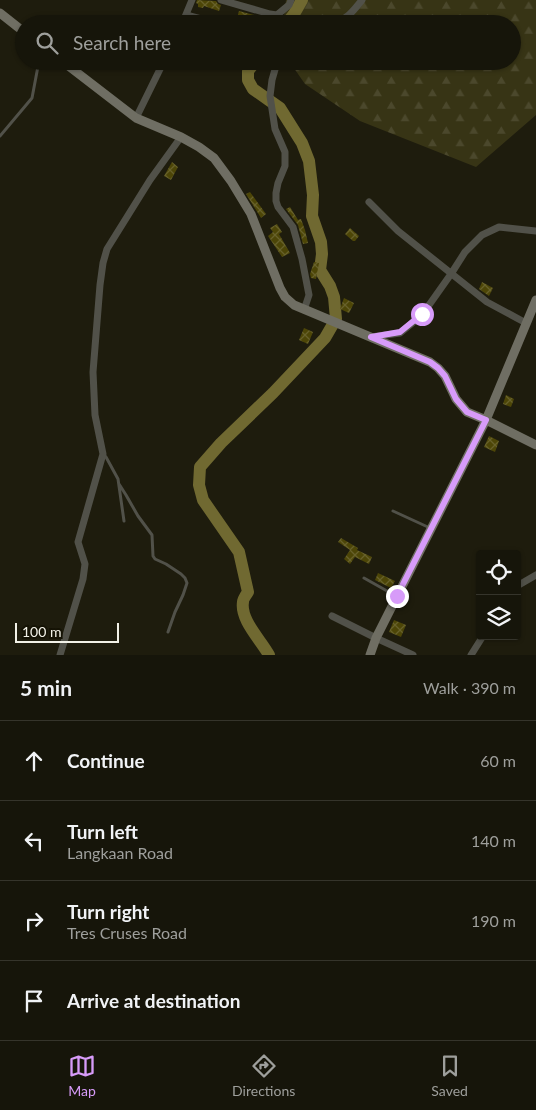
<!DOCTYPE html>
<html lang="en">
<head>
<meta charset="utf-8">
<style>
	:root { --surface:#16150a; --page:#1f1e13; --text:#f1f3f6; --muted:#9e9f9c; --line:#35342b; --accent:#d79bf9 }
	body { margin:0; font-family:Lato,sans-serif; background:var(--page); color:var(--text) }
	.controls { position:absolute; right:15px; bottom:15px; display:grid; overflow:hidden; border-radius:5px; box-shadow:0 1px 4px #0004 }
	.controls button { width:45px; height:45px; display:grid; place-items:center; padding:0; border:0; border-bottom:1px solid var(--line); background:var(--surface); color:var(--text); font:25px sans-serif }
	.scale { position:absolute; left:15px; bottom:12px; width:104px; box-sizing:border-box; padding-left:5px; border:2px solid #f2f1e7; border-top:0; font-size:14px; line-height:18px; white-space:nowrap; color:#f2f1e7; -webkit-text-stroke:4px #151305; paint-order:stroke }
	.stop { position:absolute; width:15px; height:15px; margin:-11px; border:4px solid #d79bf9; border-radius:50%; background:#fff }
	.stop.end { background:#d79bf9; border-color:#fff; box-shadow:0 1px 5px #0008 }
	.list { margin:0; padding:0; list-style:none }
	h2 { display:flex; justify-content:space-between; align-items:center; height:65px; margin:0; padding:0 20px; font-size:21px }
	h2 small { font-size:16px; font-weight:400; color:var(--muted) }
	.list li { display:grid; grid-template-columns:32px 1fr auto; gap:15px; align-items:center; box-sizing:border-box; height:80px; padding:0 20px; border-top:1px solid var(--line) }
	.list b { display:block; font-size:19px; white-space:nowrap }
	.list p { margin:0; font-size:16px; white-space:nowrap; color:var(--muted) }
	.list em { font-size:16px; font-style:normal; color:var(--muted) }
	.icon { flex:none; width:28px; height:28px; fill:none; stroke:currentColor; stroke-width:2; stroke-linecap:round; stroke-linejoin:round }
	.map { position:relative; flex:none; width:536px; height:655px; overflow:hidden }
	.search { position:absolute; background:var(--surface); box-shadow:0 1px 4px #0004; left:15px; right:15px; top:15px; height:55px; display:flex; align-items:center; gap:12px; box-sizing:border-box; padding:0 18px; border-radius:28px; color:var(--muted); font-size:19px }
	.sheet { height:385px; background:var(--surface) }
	nav { display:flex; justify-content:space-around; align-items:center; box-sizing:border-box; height:70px; border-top:1px solid var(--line); background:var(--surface); font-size:14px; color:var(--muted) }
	nav a { display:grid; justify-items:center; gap:2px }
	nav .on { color:var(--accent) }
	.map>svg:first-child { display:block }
	.forest { fill:url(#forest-firs) }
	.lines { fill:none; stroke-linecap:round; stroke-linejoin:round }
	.river { stroke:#706931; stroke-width:12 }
	.building { fill:url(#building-cross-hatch) }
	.lane { stroke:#515149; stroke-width:3 }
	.street { stroke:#515149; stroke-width:7 }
	.secondary { stroke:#6f6e63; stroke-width:9 }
	.route { stroke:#d79bf9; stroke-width:6 }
</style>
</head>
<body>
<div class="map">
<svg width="536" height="655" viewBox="0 0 536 655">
	<defs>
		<pattern id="forest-firs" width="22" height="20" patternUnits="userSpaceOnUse" patternTransform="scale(1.25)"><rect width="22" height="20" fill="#373415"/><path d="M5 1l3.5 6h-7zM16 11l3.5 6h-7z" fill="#4b482c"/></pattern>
		<pattern id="building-cross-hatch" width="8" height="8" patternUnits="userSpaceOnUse" patternTransform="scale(1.25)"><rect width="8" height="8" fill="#4d4607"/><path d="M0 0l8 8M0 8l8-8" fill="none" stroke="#67612b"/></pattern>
	</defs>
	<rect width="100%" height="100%" fill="#1e1c0d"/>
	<path class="forest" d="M 286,0 L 536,0 L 536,115 L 476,167 L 360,121 L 305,84 L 289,61 L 512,61 L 512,24 L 283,24 Z"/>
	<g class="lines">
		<path class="river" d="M 286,24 L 294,14 L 302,0
			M 256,61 L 248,71 L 248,80 L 253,89 L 280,108 L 302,143 L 309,161 L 313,195 L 312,216 L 321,242 L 322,254 L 320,270 L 330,286 L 334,297 L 336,319 L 325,338 L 273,393 L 221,443 L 200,467 L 199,485 L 203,500 L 239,552 L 248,592 C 246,595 243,599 243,602 C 240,620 261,640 269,655"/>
	</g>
	<path class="building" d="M 197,0 L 216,1 L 218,4 L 221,5 L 219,11 L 204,6 L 203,8 L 198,7 L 198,4 L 196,3 Z
		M 239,11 L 262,17 L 260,24 L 247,20 L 246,21 L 237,18 Z
		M 172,162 L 178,167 L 171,180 L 164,176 Z
		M 250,192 L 266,214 L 261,218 L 246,194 Z
		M 290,207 L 298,220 L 301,219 L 305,230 L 308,243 L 303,244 L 298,225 L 286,209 Z
		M 277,224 L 282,232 L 279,234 L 290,253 L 282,257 L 268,236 L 273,232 L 270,228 Z
		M 350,228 L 359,236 L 355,241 L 353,241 L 345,234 Z
		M 314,262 L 319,263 L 316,279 L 311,278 L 310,274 Z
		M 482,282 L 493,288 L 489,296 L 479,289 Z
		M 344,298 L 354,303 L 349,313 L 340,309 Z
		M 304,328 L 313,332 L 308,344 L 299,340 Z
		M 506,395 L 514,399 L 511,407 L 503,404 Z
		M 489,436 L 499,441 L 495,452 L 484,447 Z
		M 341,538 L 358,548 L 357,550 L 372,557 L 369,564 L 355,557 L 350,564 L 344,559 L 350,550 L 338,542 Z
		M 378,573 L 395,581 L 391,588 L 375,580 Z
		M 394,620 L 406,625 L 401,637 L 389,632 Z"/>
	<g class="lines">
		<path class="lane" d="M 0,136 L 32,98 L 39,61
			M 103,454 L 106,457 L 118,479 L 124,521
			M 119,484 L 126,495 L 138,516 L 152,535 L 153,556 L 155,559 L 166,564 L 181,574 L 185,578 L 187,583 L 183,595 L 175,612 L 168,632
			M 393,511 L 430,528
			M 364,578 L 396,596"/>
		<path class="street" d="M 221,0 L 270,14 L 277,15 L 289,5 L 291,0
			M 186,15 L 220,24
			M 182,24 L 192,0
			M 267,24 L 270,14
			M 318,24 C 323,22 328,23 334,22 C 347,20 354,10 362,0
			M 280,61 L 276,66 L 272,80 L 270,96 L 275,129 L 285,152 L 285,166 L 278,183 L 276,193 L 276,201 L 278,207 L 293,227 L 302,259 L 309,295 L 304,310
			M 136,118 L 164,61
			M 369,202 L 398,231 L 487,302 L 526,323
			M 371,337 L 400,333 L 422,315 L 451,274 L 465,252 L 482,235 L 499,227 L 536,231
			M 517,586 L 536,575
			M 332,616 L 376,638 L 413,655
			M 60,655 L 83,579 L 85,564 L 78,542 L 103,454 L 95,415 L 93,372 L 100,285 L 103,263 L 107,249 L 150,180 L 181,137
			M 471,655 L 483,636"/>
		<path class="secondary" d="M 0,13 L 24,32
			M 62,61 L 136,118 L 181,137 L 199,147 L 214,158 L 231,181 L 251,214 L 280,288 L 285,297 L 294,305 L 430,362 L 438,368 L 445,376 L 456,399 L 467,412 L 486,420 L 536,445
			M 370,655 L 376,638 L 486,420 L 536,300"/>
	</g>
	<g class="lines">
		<path class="route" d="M 397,596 L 486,420 L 467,412 L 456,399 L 445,376 L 438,368 L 430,362 L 371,337 L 400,332 L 422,314"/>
	</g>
</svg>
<div class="controls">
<button><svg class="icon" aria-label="locate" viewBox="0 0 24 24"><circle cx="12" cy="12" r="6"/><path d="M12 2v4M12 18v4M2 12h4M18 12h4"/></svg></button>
<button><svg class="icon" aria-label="layers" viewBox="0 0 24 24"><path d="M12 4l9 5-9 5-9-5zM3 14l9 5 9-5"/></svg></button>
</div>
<div class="scale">100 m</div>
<div class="stop" style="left:422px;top:314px"></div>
<div class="stop end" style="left:397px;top:596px"></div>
<div class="search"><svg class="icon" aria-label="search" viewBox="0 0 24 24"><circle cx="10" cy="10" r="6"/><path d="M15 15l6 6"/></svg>Search here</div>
</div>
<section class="sheet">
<h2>5 min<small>Walk · 390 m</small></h2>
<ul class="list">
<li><svg class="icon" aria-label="ahead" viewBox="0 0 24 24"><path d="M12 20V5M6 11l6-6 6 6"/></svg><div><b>Continue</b></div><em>60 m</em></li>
<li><svg class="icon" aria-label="left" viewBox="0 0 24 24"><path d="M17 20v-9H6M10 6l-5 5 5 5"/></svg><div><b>Turn left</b><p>Langkaan Road</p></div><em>140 m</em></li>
<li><svg class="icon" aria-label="right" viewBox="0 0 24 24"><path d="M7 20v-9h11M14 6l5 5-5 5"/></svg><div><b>Turn right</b><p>Tres Cruses Road</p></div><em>190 m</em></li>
<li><svg class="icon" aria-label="arrive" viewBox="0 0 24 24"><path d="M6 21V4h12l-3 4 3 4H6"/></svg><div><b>Arrive at destination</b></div></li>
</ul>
</section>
<nav>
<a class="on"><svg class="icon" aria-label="map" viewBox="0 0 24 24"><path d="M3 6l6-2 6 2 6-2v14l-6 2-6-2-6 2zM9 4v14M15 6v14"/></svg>Map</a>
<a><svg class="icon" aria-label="directions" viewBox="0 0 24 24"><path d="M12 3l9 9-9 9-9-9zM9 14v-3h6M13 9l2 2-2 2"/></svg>Directions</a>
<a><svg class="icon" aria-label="saved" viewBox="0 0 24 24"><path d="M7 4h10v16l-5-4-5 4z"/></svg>Saved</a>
</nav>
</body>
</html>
